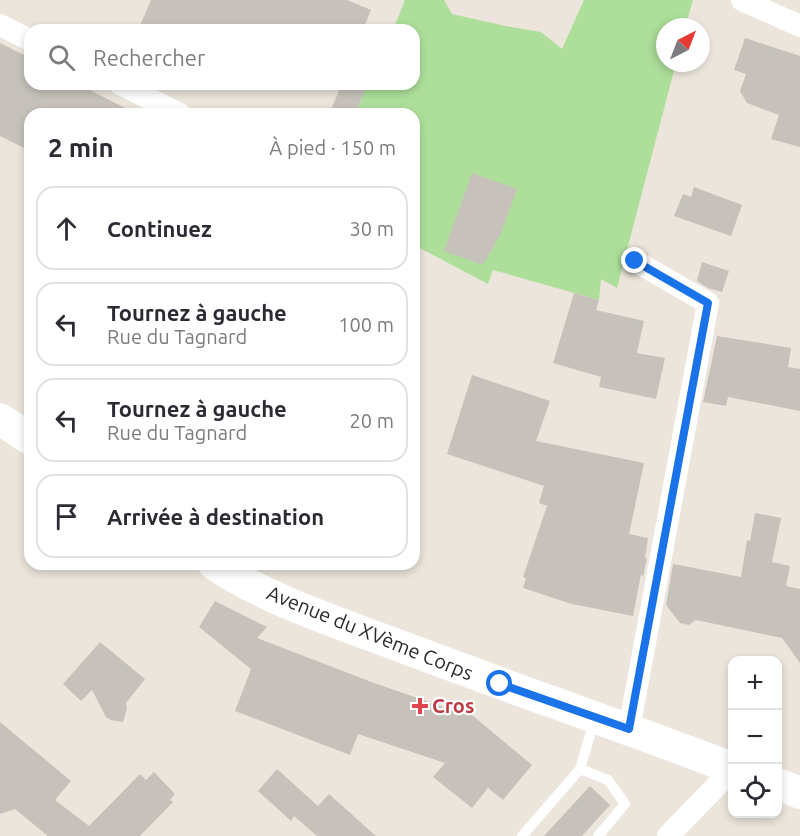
<!DOCTYPE html>
<html lang="fr">
<head>
<meta charset="utf-8">
<style>
	:root { --surface:#fff; --page:#f7f7f7; --text:#2b2b33; --muted:#7c7c81; --line:#e1e1e2 }
	body { margin:0; font-family:Ubuntu,sans-serif; background:var(--page); color:var(--text) }
	.controls { position:absolute; right:18px; bottom:18px; display:grid; overflow:hidden; border-radius:12px; box-shadow:0 3px 9px #0003 }
	.controls button { width:54px; height:54px; display:grid; place-items:center; padding:0; border:0; border-bottom:2px solid var(--line); background:var(--surface); color:var(--text); font:30px sans-serif }
	.compass { position:absolute; left:656px; top:18px; width:54px; height:54px; border-radius:50%; background:var(--surface); box-shadow:0 3px 9px #0003; rotate:42deg }
	.stop { position:absolute; width:18px; height:18px; margin:-14px; border:4px solid #1a73e8; border-radius:50%; background:#fff }
	.stop.end { background:#1a73e8; border-color:#fff; box-shadow:0 2px 6px #0008 }
	.list { margin:0; padding:0; list-style:none }
	h2 { display:flex; justify-content:space-between; align-items:center; height:78px; margin:0; padding:0 24px; font-size:26px }
	h2 small { font-size:20px; font-weight:400; color:var(--muted) }
	.list li { display:grid; grid-template-columns:39px 1fr auto; gap:18px; align-items:center; box-sizing:border-box; height:84px; margin:0 12px 12px; padding:0 12px; border:2px solid var(--line); border-radius:18px }
	.list b { display:block; font-size:22px; white-space:nowrap }
	.list p { margin:0; font-size:20px; white-space:nowrap; color:var(--muted) }
	.list em { font-size:20px; font-style:normal; color:var(--muted) }
	.icon { flex:none; width:33px; height:33px; fill:none; stroke:currentColor; stroke-width:2; stroke-linecap:round; stroke-linejoin:round }
	.map { position:relative; flex:none; width:800px; height:836px; overflow:hidden }
	.search { position:absolute; background:var(--surface); box-shadow:0 3px 9px #0003; left:24px; top:24px; width:396px; height:66px; display:flex; align-items:center; gap:15px; box-sizing:border-box; padding:0 21px; border-radius:18px; color:var(--muted); font-size:22px }
	.panel { position:absolute; background:var(--surface); box-shadow:0 3px 9px #0003; left:24px; top:108px; width:396px; height:462px; border-radius:18px }
	.map>svg:first-child { display:block }
	.green { fill:#addf9a }
	.building { fill:#c6c2bb }
	.lines { fill:none; stroke-linecap:round; stroke-linejoin:round }
	.lane { stroke:#fff; stroke-width:10 }
	.street { stroke:#fff; stroke-width:22 }
	.secondary { stroke:#fff; stroke-width:32 }
	.route { stroke:#1a73e8; stroke-width:8 }
	.health-dot { fill:#e0444e; stroke:#fff; stroke-width:2 }
	.labels { text-anchor:middle; stroke-width:4.5; stroke-linejoin:round; paint-order:stroke }
	.street-label { font-size:20px; fill:#292929; stroke:#fff }
	.health-label { font-size:20px; font-weight:bold; fill:#be3a42; stroke:#fff; text-anchor:start }
</style>
</head>
<body>
<div class="map">
<svg width="800" height="836" viewBox="0 0 800 836">
	<rect width="100%" height="100%" fill="#ebe5db"/>
	<path class="green" d="M 405,0 L 444,0 L 452,14 L 505,26 L 541,32 L 562,49 L 584,0 L 693,0 L 685,27 L 665,27 L 665,63 L 676,63 L 617,288 L 601,279 L 599,300 L 493,270 L 488,284 L 414,245 L 414,114 L 355,114 L 368,84 L 414,84 L 414,30 L 393,30 Z"/>
	<path class="building" d="M 151,0 L 347,0 L 371,10 L 363,30 L 138,30 Z
		M 745,38 L 800,56 L 800,147 L 771,139 L 779,115 L 747,103 L 740,91 L 746,74 L 734,70 Z
		M 0,43 L 30,58 L 30,84 L 78,84 L 137,114 L 30,114 L 30,151 L 0,136 Z
		M 342,84 L 368,84 L 355,114 L 329,114 Z
		M 472,173 L 517,189 L 501,233 L 483,265 L 444,251 Z
		M 694,187 L 742,205 L 731,236 L 674,216 L 683,194 L 691,197 Z
		M 702,262 L 729,271 L 722,292 L 708,288 L 697,281 Z
		M 574,293 L 599,300 L 596,310 L 644,321 L 637,353 L 665,358 L 656,399 L 599,387 L 601,377 L 553,363 Z
		M 717,336 L 791,348 L 788,367 L 800,369 L 800,411 L 728,397 L 726,406 L 703,402 Z
		M 472,375 L 550,401 L 536,441 L 644,463 L 629,534 L 648,538 L 645,558 L 647,558 L 643,577 L 641,574 L 633,616 L 572,604 L 523,588 L 526,578 L 523,577 L 547,506 L 539,503 L 544,486 L 447,454 Z
		M 755,513 L 781,518 L 772,562 L 790,566 L 786,586 L 800,589 L 800,663 L 782,638 L 696,620 L 689,625 L 680,623 L 666,605 L 673,564 L 741,577 L 747,540 L 750,541 Z
		M 215,601 L 267,627 L 257,638 L 374,683 L 458,712 L 460,705 L 532,765 L 503,800 L 488,788 L 472,808 L 433,777 L 445,763 L 358,734 L 350,755 L 235,711 L 251,669 L 199,627 Z
		M 100,642 L 145,679 L 126,703 L 127,709 L 123,722 L 111,720 L 106,717 L 92,690 L 81,701 L 63,684 Z
		M 0,722 L 71,781 L 55,800 L 89,826 L 140,774 L 146,780 L 154,772 L 175,794 L 170,800 L 173,802 L 140,836 L 48,836 L 15,809 L 0,814 Z
		M 277,769 L 318,806 L 329,794 L 376,836 L 317,836 L 294,816 L 291,821 L 258,791 Z
		M 590,786 L 610,805 L 582,836 L 544,836 Z"/>
	<g class="lines">
		<path class="lane" d="M 580,769 L 594,721
			M 522,836 L 580,769 L 608,780 L 625,804 L 598,836"/>
		<path class="street" d="M 742,0 L 800,26
			M 0,25 L 30,40
			M 120,84 L 180,114
			M 629,729 L 708,303 L 635,261
			M 668,836 L 732,770"/>
		<path class="secondary" d="M 0,419 L 30,439
			M 214,564 C 265,599 334,621 392,643 C 505,686 619,725 732,768
			M 778,784 L 800,793"/>
	</g>
	<g class="lines">
		<path class="route" d="M 500,684 L 629,729 L 708,303 L 635,261"/>
	</g>
	<path class="health-dot" d="M417 697h6v6h6v6h-6v6h-6v-6h-6v-6h6z"/>
	<g class="labels">
		<g class="street-label">
			<text transform="translate(370 633) rotate(22)" y="7">Avenue du XVème Corps</text>
		</g>
		<g class="health-label">
			<text x="432" y="713">Cros</text>
		</g>
	</g>
</svg>
<div class="controls">
<button>+</button>
<button>−</button>
<button><svg class="icon" aria-label="locate" viewBox="0 0 24 24"><circle cx="12" cy="12" r="6"/><path d="M12 2v4M12 18v4M2 12h4M18 12h4"/></svg></button>
</div>
<svg class="compass" viewBox="-18 -18 36 36"><path d="M0-13l5 13h-10z" fill="#e53935"/><path d="M0 13l5-13h-10z" fill="#7c7c81"/></svg>
<div class="stop" style="left:500px;top:684px"></div>
<div class="stop end" style="left:635px;top:261px"></div>
<div class="search"><svg class="icon" aria-label="search" viewBox="0 0 24 24"><circle cx="10" cy="10" r="6"/><path d="M15 15l6 6"/></svg>Rechercher</div>
<section class="panel">
<h2>2 min<small>À pied · 150 m</small></h2>
<ul class="list">
<li><svg class="icon" aria-label="ahead" viewBox="0 0 24 24"><path d="M12 20V5M6 11l6-6 6 6"/></svg><div><b>Continuez</b></div><em>30 m</em></li>
<li><svg class="icon" aria-label="left" viewBox="0 0 24 24"><path d="M17 20v-9H6M10 6l-5 5 5 5"/></svg><div><b>Tournez à gauche</b><p>Rue du Tagnard</p></div><em>100 m</em></li>
<li><svg class="icon" aria-label="left" viewBox="0 0 24 24"><path d="M17 20v-9H6M10 6l-5 5 5 5"/></svg><div><b>Tournez à gauche</b><p>Rue du Tagnard</p></div><em>20 m</em></li>
<li><svg class="icon" aria-label="arrive" viewBox="0 0 24 24"><path d="M6 21V4h12l-3 4 3 4H6"/></svg><div><b>Arrivée à destination</b></div></li>
</ul>
</section>
</div>
</body>
</html>
